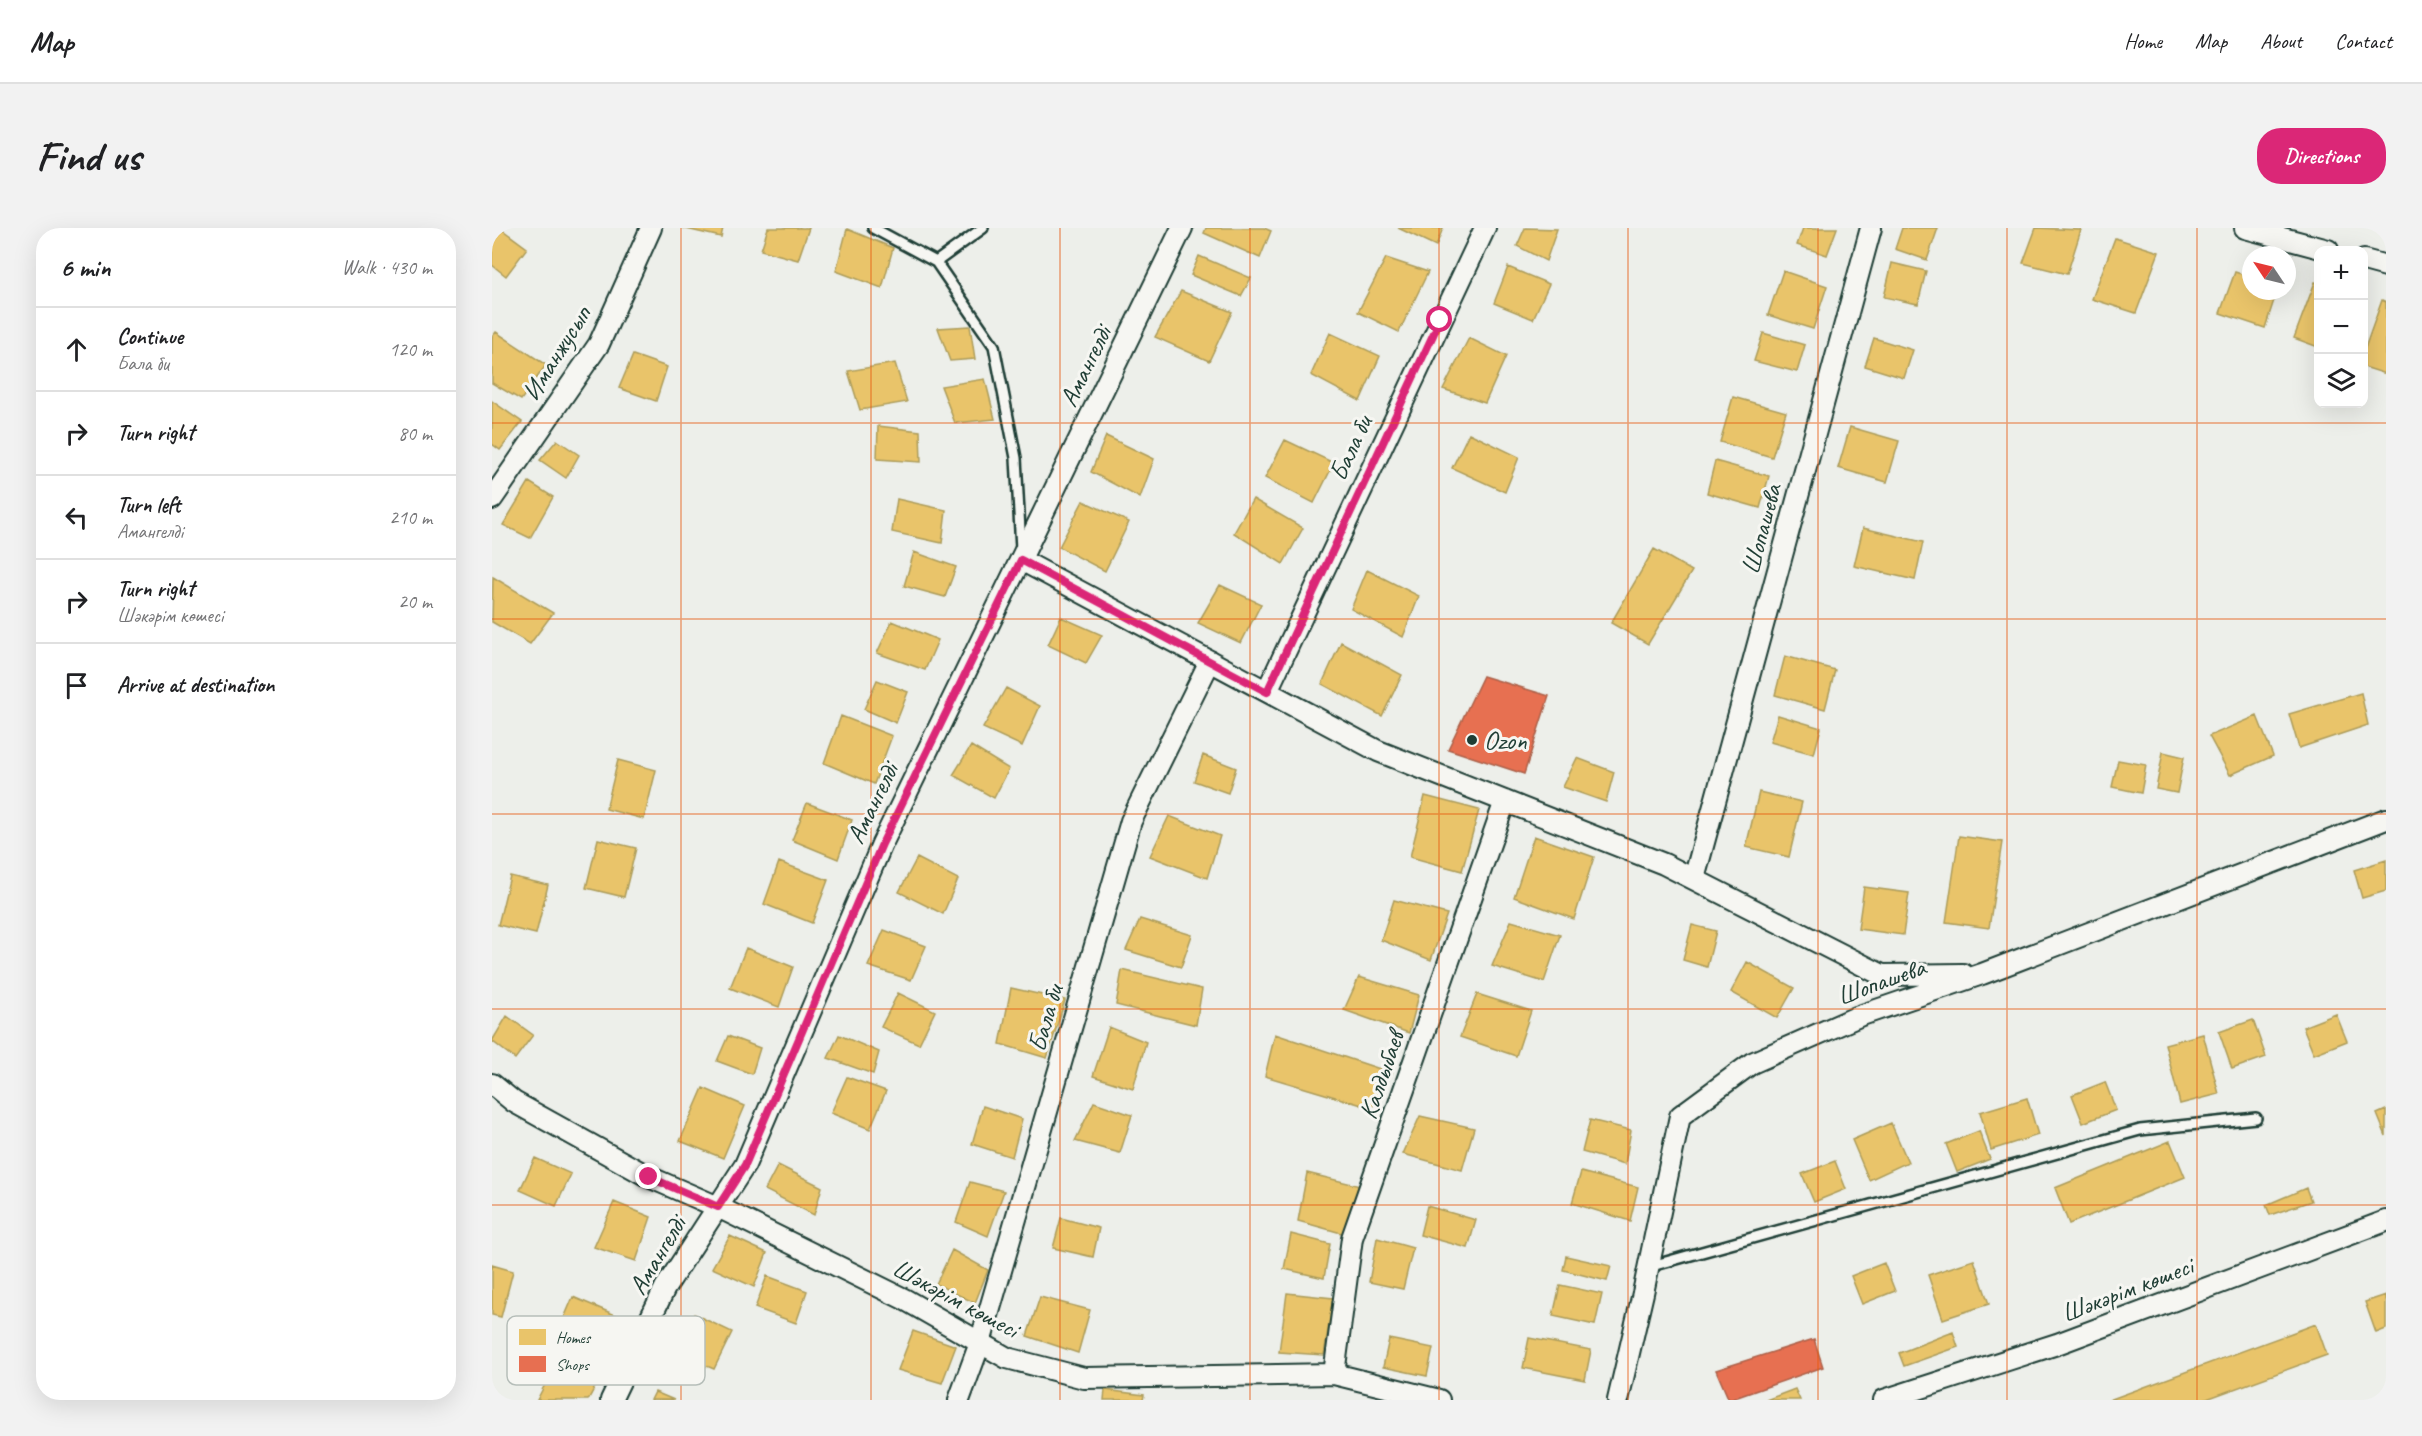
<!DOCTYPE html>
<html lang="en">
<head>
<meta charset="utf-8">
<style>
	:root { --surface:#fff; --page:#f2f2f2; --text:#202124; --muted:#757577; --line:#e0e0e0; --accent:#db2777 }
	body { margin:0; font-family:Caveat,sans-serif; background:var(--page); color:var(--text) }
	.controls { position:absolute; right:18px; top:18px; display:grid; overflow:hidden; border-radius:12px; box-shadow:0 6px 24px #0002 }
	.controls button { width:54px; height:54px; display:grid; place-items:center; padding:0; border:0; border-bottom:2px solid var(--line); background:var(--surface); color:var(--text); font:30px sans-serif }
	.compass { position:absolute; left:1750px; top:18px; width:54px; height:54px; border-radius:50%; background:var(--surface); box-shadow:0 6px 24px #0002; rotate:305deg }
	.stop { position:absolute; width:18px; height:18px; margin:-14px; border:4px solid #db2777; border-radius:50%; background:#fff }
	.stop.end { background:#db2777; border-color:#fff; box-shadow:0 2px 6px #0008 }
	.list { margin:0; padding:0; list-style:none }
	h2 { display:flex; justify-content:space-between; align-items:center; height:78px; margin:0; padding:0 24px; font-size:26px }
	h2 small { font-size:20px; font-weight:400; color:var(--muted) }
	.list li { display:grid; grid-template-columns:39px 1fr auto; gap:18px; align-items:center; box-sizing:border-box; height:84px; padding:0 24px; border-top:2px solid var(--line) }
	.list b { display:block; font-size:22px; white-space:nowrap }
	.list p { margin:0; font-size:20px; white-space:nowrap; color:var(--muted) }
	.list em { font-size:20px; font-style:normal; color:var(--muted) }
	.icon { flex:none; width:33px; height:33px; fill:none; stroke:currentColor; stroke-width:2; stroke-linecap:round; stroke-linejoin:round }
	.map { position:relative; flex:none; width:1894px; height:1172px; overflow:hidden; border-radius:24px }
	header { display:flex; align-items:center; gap:36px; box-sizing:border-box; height:84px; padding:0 30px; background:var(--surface); border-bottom:2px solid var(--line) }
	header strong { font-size:28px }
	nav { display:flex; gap:33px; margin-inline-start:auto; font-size:21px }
	.intro { display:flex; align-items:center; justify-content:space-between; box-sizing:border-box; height:144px; padding:0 36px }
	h1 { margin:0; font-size:42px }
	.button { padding:15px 27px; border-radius:24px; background:var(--accent); color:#fff; font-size:21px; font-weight:700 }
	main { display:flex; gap:36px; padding:0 36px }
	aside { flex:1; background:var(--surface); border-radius:24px; box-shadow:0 6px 24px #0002 }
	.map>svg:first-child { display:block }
	.homes { fill:#e9c46a; stroke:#ac9c5a; stroke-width:1.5 }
	.shops { fill:#e76f51; stroke:#ab6048; stroke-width:1.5 }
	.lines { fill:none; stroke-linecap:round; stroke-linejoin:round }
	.service-casing { stroke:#1f3d34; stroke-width:14 }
	.minor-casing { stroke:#1f3d34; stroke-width:24 }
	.service { stroke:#f6f6f2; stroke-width:9 }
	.minor { stroke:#f6f6f2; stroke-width:20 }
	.route { stroke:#db2777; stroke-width:8 }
	.grid { fill:none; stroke:#e8590c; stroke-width:1.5; stroke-opacity:0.55 }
	.poi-dot { fill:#1f3d34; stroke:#f6f6f2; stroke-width:2 }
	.labels { text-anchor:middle; stroke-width:6; stroke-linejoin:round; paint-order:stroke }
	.street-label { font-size:26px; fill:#1f3d34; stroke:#f6f6f2 }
	.poi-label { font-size:26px; fill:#1f3d34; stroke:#f6f6f2; text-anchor:start }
	.key { fill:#f6f6f2; stroke:#b6beb9; stroke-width:1.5 }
	.key-label { font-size:16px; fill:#1f3d34 }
</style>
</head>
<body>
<header>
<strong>Map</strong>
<nav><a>Home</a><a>Map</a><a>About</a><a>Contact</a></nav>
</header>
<div class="intro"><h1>Find us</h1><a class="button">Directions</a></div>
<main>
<aside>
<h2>6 min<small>Walk · 430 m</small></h2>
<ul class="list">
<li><svg class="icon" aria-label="ahead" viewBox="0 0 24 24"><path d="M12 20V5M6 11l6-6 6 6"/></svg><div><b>Continue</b><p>Бала би</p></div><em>120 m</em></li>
<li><svg class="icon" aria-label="right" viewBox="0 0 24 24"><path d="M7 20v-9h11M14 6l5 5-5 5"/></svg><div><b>Turn right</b></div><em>80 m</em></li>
<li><svg class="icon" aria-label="left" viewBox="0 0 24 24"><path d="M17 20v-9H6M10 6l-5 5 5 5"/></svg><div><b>Turn left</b><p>Амангелді</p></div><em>210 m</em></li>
<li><svg class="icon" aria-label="right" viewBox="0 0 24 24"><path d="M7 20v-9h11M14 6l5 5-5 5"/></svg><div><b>Turn right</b><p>Шәкәрім көшесі</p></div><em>20 m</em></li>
<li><svg class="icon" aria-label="arrive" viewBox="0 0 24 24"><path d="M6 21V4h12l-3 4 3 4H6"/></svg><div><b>Arrive at destination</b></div></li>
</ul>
</aside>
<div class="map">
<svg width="1894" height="1172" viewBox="0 0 1894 1172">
	<rect width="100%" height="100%" fill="#edefea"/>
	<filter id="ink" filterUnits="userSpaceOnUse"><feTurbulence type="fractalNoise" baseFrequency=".0167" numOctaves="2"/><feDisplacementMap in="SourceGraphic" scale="12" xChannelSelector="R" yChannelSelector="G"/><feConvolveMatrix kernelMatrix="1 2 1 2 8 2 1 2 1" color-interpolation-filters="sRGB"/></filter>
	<g filter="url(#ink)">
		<path class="homes" d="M 0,0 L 8,0 L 35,20 L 14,48 L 0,37 Z
			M 190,0 L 231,0 L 229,9 Z
			M 276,0 L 317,0 L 306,32 L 269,22 Z
			M 714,0 L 772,0 L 779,3 L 768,30 L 712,5 Z
			M 906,0 L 951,0 L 944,18 Z
			M 1033,0 L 1065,1 L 1054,33 L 1025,18 Z
			M 1311,0 L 1345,0 L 1335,27 L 1305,17 Z
			M 1410,0 L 1446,0 L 1435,32 L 1403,21 Z
			M 1544,0 L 1589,2 L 1575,46 L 1531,35 Z
			M 355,1 L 401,20 L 390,60 L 344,43 Z
			M 1623,10 L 1667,24 L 1644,85 L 1600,71 Z
			M 707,28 L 759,50 L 749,68 L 699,47 Z
			M 894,30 L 936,44 L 907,104 L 866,84 Z
			M 1400,35 L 1434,43 L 1426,76 L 1392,69 Z
			M 1016,39 L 1057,56 L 1041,91 L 1002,75 Z
			M 1291,43 L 1335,58 L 1321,101 L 1276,87 Z
			M 1743,44 L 1759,49 L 1759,63 L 1785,63 L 1773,100 L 1728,85 Z
			M 1823,54 L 1826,55 L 1826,119 L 1802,110 Z
			M 689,63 L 740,84 L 717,133 L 663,109 Z
			M 1890,72 L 1894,74 L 1894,146 L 1872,139 L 1872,123 Z
			M 478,98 L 483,131 L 458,133 L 446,100 Z
			M 4,104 L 54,137 L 29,172 L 0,155 L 0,109 Z
			M 838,105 L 888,128 L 868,173 L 819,147 Z
			M 1271,105 L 1313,117 L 1305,144 L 1262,133 Z
			M 977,110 L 1014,128 L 993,175 L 951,161 Z
			M 1382,110 L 1421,122 L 1412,150 L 1373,138 Z
			M 141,127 L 175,139 L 164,173 L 127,160 Z
			M 403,135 L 415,174 L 368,182 L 356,143 Z
			M 493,151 L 503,191 L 463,195 L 449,158 Z
			M 1241,169 L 1294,184 L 1280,229 L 1228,214 Z
			M 0,173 L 30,194 L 8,222 L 0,216 Z
			M 386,198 L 428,203 L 429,234 L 385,231 Z
			M 1358,199 L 1407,213 L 1395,254 L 1346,240 Z
			M 977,205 L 1027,229 L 1013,264 L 960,240 Z
			M 614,208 L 662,231 L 648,270 L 599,244 Z
			M 65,212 L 87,227 L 74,250 L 48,232 Z
			M 793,212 L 842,235 L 822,275 L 773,250 Z
			M 1223,233 L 1277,248 L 1268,280 L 1215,265 Z
			M 37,254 L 61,269 L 38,310 L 11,297 Z
			M 405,271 L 454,282 L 450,315 L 400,304 Z
			M 761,271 L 811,300 L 791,336 L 742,305 Z
			M 591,273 L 637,294 L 613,343 L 567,319 Z
			M 1371,300 L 1431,314 L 1423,352 L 1362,338 Z
			M 1162,321 L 1200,343 L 1156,416 L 1119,395 Z
			M 422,324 L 464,339 L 453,369 L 412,358 Z
			M 875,342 L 927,368 L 911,409 L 859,381 Z
			M 1,349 L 61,385 L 38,416 L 0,394 Z
			M 728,357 L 769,376 L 749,415 L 706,395 Z
			M 569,389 L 610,407 L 594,435 L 556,417 Z
			M 400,393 L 446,412 L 433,442 L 385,425 Z
			M 849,414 L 910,447 L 890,488 L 830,456 Z
			M 1293,428 L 1343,442 L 1333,481 L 1283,467 Z
			M 385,452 L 416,464 L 404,495 L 372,481 Z
			M 514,460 L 548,478 L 530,518 L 491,500 Z
			M 1869,465 L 1876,497 L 1807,520 L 1797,486 Z
			M 1286,487 L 1329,500 L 1322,526 L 1278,514 Z
			M 349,488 L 400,508 L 382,556 L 332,535 Z
			M 1765,488 L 1781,528 L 1738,547 L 1717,508 Z
			M 479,518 L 517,541 L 502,570 L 461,547 Z
			M 1671,524 L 1692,529 L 1685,565 L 1664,561 Z
			M 711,527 L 744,540 L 736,565 L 702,553 Z
			M 1085,530 L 1122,544 L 1114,574 L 1071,559 Z
			M 126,532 L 164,542 L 152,591 L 114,581 Z
			M 1626,532 L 1654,537 L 1649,565 L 1620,559 Z
			M 1267,564 L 1310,574 L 1297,629 L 1254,619 Z
			M 933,568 L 987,582 L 970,643 L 918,629 Z
			M 315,575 L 360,592 L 346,631 L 300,612 Z
			M 677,588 L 728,608 L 715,650 L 658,628 Z
			M 1042,608 L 1102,629 L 1082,691 L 1022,669 Z
			M 1467,608 L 1510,614 L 1497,700 L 1454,694 Z
			M 106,611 L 144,620 L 132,669 L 94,660 Z
			M 425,630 L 466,651 L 451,686 L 407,664 Z
			M 1894,632 L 1894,663 L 1870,670 L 1862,642 Z
			M 287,634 L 336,652 L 320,695 L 272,676 Z
			M 18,648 L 56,657 L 44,706 L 6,697 Z
			M 1372,659 L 1417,665 L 1411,707 L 1366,701 Z
			M 902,672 L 955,686 L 939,732 L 889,712 Z
			M 648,691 L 700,707 L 689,739 L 634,722 Z
			M 1019,693 L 1068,707 L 1052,754 L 1000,738 Z
			M 1200,697 L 1224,703 L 1215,739 L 1191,732 Z
			M 392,702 L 434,718 L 419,752 L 376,738 Z
			M 254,720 L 301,739 L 287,779 L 238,760 Z
			M 1255,734 L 1302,760 L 1285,790 L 1239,764 Z
			M 630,742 L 710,761 L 704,797 L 624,777 Z
			M 867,749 L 927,767 L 917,805 L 852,782 Z
			M 519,760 L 573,772 L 555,830 L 508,816 Z
			M 406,765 L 443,783 L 427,816 L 389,799 Z
			M 985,766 L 1039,783 L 1024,828 L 968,809 Z
			M 1844,786 L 1855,813 L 1822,826 L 1811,799 Z
			M 15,788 L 41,807 L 23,831 L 0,813 Z
			M 1761,792 L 1774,829 L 1740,841 L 1727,804 Z
			M 617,799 L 654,814 L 641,861 L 601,848 Z
			M 783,806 L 900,845 L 880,880 L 773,848 Z
			M 1711,806 L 1727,866 L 1688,876 L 1673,816 Z
			M 347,807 L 387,824 L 381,846 L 336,830 Z
			M 236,808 L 268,820 L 260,846 L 225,833 Z
			M 355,849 L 394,863 L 378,901 L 339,885 Z
			M 1613,854 L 1624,882 L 1591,895 L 1580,867 Z
			M 211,860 L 253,878 L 231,930 L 188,913 Z
			M 1535,870 L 1546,907 L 1499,922 L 1488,884 Z
			M 602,874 L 640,887 L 628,925 L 583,913 Z
			M 491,878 L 530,891 L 520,929 L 480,916 Z
			M 1894,882 L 1894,908 L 1885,886 Z
			M 928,888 L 982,900 L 970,942 L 911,926 Z
			M 1098,892 L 1139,902 L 1133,936 L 1090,924 Z
			M 1399,895 L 1416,934 L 1377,952 L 1360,912 Z
			M 1487,903 L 1498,931 L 1465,944 L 1454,916 Z
			M 1678,913 L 1693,949 L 1577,996 L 1563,960 Z
			M 43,930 L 79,946 L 64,978 L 28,962 Z
			M 1343,933 L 1354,961 L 1322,974 L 1310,946 Z
			M 286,937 L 330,959 L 322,987 L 273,962 Z
			M 1089,944 L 1146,959 L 1138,993 L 1080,975 Z
			M 815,945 L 868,958 L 853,1006 L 806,993 Z
			M 478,954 L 512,963 L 496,1008 L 464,994 Z
			M 1814,960 L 1819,973 L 1778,987 L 1774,977 Z
			M 122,974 L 159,989 L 144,1033 L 102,1019 Z
			M 935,978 L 984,992 L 976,1020 L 928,1007 Z
			M 569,990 L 607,1000 L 601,1029 L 561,1020 Z
			M 799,1006 L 838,1016 L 832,1050 L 792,1041 Z
			M 238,1008 L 275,1025 L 262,1059 L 220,1040 Z
			M 885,1010 L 921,1020 L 911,1061 L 877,1054 Z
			M 460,1022 L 496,1042 L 483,1075 L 444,1056 Z
			M 1074,1028 L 1119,1038 L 1115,1053 L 1071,1042 Z
			M 1482,1032 L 1497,1076 L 1451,1091 L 1436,1047 Z
			M 1392,1035 L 1403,1063 L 1370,1076 L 1359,1048 Z
			M 0,1037 L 21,1043 L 9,1089 L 0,1087 Z
			M 275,1048 L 315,1063 L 304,1095 L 263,1080 Z
			M 1068,1057 L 1110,1066 L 1103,1097 L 1061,1088 Z
			M 795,1065 L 841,1070 L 832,1127 L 787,1124 Z
			M 1894,1067 L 1894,1101 L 1884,1105 L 1873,1074 Z
			M 81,1069 L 128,1089 L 115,1116 L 70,1095 Z
			M 548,1069 L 598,1082 L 586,1125 L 535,1108 Z
			M 202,1086 L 240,1104 L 222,1141 L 181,1124 Z
			M 1824,1096 L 1835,1127 L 1712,1172 L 1617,1172 Z
			M 421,1103 L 464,1118 L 450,1155 L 406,1142 Z
			M 1461,1104 L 1466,1119 L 1412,1138 L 1407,1125 Z
			M 1037,1110 L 1099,1122 L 1093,1152 L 1031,1140 Z
			M 897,1111 L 941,1120 L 935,1148 L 891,1139 Z
			M 61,1141 L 103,1159 L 96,1172 L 45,1172 Z
			M 1303,1161 L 1308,1172 L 1274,1172 Z
			M 613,1162 L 652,1167 L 651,1172 L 612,1172 Z
			M 163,1164 L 182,1172 L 159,1172 Z"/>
		<path class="shops" d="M 991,448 L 1057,468 L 1032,546 L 956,521 Z
			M 1322,1111 L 1331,1139 L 1237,1172 L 1224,1142 Z"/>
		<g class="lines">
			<defs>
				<path id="service" d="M 381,0 L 444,34 L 502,118 L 524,230 L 529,321
					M 444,34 L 491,0
					M 1156,1039 L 1648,902 L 1764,890"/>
				<path id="minor" d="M 1753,0 L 1836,22
					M 1872,32 L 1894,38
					M 0,271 L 107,116 L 159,0
					M 529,332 L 886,523 L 1172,636 L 1390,747 L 1471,746
					M 775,463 L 993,0
					M 1202,651 L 1379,0
					M 0,856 L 22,874 L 157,949 L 226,979 L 412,1071 L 515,1130 L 592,1150 L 842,1146 L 947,1172
					M 842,1146 L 860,1010 L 1013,573
					M 119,1172 L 173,1060 L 253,937 L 390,616 L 690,0
					M 467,1172 L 488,1115 L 639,593 L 718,433
					M 1126,1172 L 1151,1065 L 1188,888 L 1260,835 L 1367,788 L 1490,746 L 1894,591
					M 1392,1172 L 1565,1116 L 1894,993"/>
			</defs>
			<use href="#service" class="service-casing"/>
			<use href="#minor" class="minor-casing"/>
			<use href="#service" class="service"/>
			<use href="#minor" class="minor"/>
		</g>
	</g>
	<g class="lines" filter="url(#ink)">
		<path class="route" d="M 157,949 L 226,979 L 253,937 L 390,616 L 529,332 L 775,464 L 948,92"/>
	</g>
	<path class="grid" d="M 189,0 L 189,1172M 379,0 L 379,1172M 568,0 L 568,1172M 758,0 L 758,1172M 947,0 L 947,1172M 1136,0 L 1136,1172M 1326,0 L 1326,1172M 1515,0 L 1515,1172M 1705,0 L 1705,1172M 0,195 L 1894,195M 0,391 L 1894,391M 0,586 L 1894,586M 0,781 L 1894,781M 0,977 L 1894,977"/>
	<circle class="poi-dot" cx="980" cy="512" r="6"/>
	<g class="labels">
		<g class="street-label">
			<text transform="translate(64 125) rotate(-58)" y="9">Иманжусып</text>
			<text transform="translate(593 138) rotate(-64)" y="9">Амангелді</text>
			<text transform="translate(858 220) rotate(-65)" y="9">Бала би</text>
			<text transform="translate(1269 301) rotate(-75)" y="9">Шопашева</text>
			<text transform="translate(380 575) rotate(-64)" y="9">Амангелді</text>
			<text transform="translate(1389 753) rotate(-20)" y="9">Шопашева</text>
			<text transform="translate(553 790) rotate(-74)" y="9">Бала би</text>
			<text transform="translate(889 847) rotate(-71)" y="9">Калдыбаев</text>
			<text transform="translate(165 1027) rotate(-59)" y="9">Амангелді</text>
			<text transform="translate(1635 1061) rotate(-21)" y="9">Шәкәрім көшесі</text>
			<text transform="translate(464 1070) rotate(28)" y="9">Шәкәрім көшесі</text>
		</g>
		<g class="poi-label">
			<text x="992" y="521">Ozon</text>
		</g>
	</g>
	<rect x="15" y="1088" width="198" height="69" rx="9" class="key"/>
	<rect x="27" y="1101" width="27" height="16" fill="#e9c46a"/>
	<rect x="27" y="1128" width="27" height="16" fill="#e76f51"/>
	<g class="key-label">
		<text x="64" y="1115">Homes</text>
		<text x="64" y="1142">Shops</text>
	</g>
</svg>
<div class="controls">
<button>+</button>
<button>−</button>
<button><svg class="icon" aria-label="layers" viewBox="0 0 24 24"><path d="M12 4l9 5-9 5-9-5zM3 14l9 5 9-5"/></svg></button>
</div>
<svg class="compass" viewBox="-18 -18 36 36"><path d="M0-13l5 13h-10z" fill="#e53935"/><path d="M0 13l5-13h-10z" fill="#757577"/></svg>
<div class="stop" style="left:948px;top:92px"></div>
<div class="stop end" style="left:157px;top:949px"></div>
</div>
</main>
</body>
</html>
